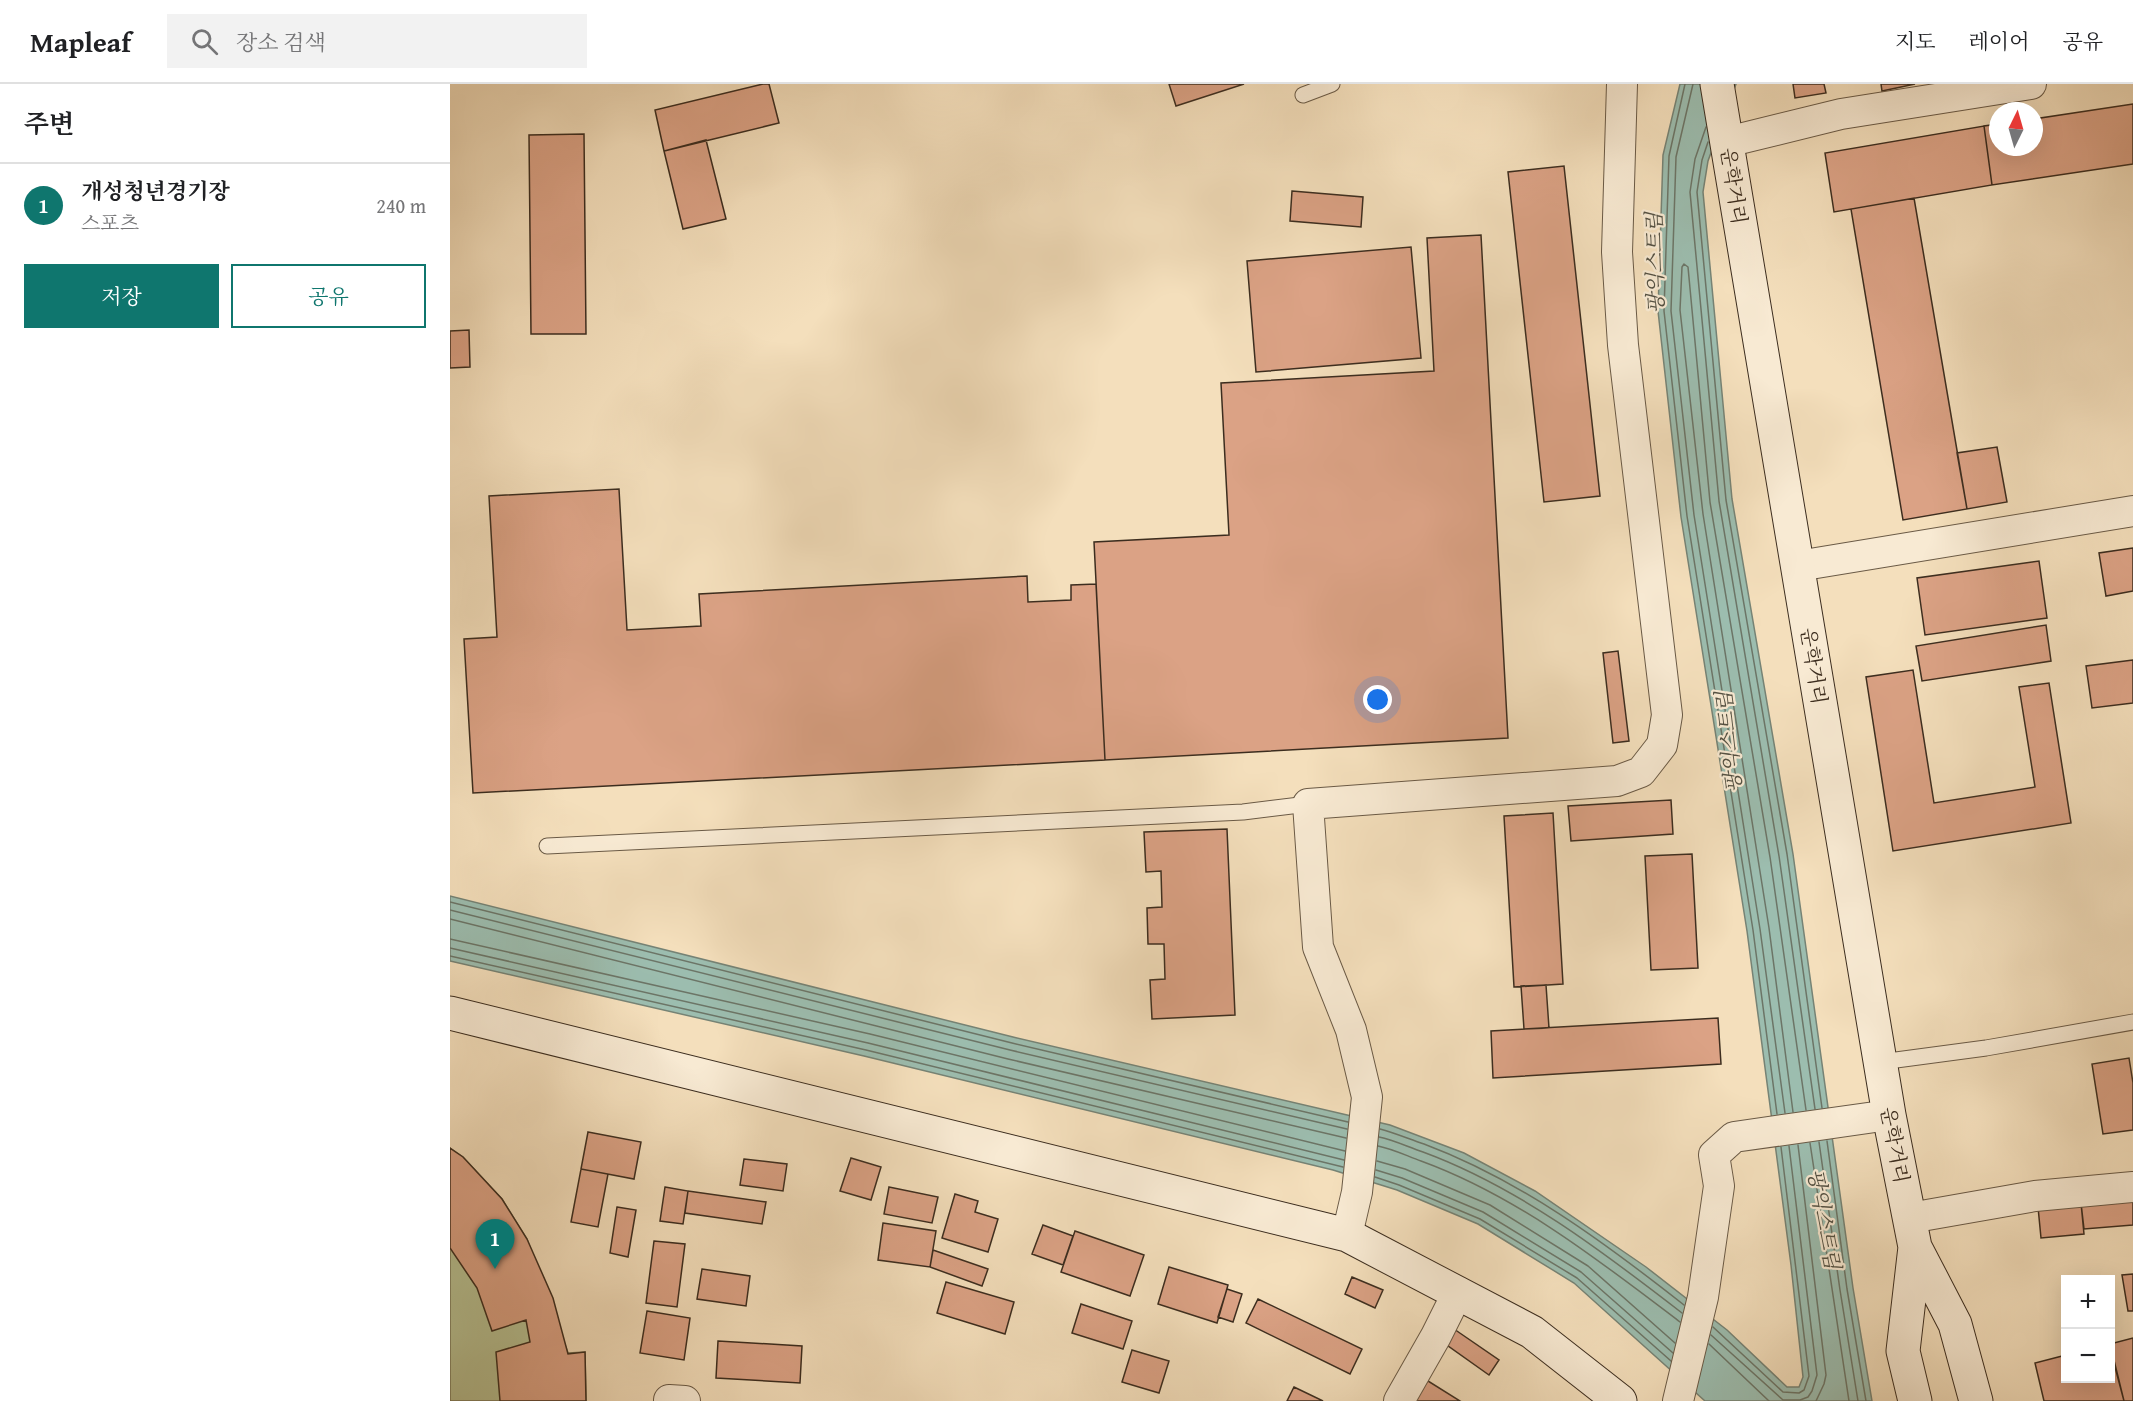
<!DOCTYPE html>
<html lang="ko">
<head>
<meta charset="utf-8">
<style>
	:root { --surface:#fff; --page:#f2f2f2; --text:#202124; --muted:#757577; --line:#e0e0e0; --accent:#0f766e }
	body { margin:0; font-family:"Gentium Book Plus","Noto Serif KR",serif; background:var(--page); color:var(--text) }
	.controls { position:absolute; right:18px; bottom:18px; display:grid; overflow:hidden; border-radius:0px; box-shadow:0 6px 24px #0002 }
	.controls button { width:54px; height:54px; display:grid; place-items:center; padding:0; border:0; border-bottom:2px solid var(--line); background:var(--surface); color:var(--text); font:30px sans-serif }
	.compass { position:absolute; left:1539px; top:18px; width:54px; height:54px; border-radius:50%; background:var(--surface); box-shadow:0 6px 24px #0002; rotate:5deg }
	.you { position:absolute; left:928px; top:616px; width:21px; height:21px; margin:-15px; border:4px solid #fff; border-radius:50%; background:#1a73e8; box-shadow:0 0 0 9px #1a73e833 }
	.badge { display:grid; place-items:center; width:39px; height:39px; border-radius:50%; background:var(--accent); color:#fff; font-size:20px; font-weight:700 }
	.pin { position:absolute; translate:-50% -50px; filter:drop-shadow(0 2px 3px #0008) }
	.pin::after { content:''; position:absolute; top:32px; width:21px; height:18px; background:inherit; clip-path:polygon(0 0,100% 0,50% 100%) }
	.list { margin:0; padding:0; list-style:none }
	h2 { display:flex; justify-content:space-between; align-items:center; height:78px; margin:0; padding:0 24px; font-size:26px }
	h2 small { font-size:20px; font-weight:400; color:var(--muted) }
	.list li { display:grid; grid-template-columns:39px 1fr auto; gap:18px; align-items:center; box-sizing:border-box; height:84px; padding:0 24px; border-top:2px solid var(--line) }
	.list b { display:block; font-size:22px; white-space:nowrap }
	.list p { margin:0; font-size:20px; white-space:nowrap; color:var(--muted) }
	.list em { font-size:20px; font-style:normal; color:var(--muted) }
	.actions { display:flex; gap:12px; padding:18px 24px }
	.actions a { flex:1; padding:14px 0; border:2px solid var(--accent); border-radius:0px; text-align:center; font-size:21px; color:var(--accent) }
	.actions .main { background:var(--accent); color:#fff }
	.icon { flex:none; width:33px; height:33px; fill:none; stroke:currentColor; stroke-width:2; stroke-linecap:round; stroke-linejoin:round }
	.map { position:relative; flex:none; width:1683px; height:1317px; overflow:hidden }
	header { display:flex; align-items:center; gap:36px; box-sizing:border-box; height:84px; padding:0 30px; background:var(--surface); border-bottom:2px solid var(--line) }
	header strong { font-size:28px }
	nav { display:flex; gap:33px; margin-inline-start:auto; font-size:21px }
	.search { width:420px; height:54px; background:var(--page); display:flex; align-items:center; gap:15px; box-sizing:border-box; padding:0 21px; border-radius:0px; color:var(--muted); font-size:22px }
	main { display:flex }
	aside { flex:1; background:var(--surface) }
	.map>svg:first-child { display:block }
	.green { fill:#b7c294; stroke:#7a785a; stroke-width:1.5 }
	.water { fill:#9cbdaf; stroke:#768375; stroke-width:1.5 }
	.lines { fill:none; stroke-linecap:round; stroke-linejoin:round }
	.shore { stroke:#6c7567; stroke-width:1.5 }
	.building { fill:#dba285; stroke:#3c2d1f; stroke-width:1.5 }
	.lane-casing { stroke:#6a5a46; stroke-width:17 }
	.street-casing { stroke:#6a5a46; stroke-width:32 }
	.secondary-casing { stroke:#3c2d1f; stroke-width:35 }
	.lane { stroke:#f8ead3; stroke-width:15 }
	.street { stroke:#f8ead3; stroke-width:30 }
	.secondary { stroke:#f8ead3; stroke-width:33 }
	.labels { text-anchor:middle; stroke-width:4.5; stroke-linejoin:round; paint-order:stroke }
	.street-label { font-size:20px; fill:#3c2d1f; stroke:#f8ead3 }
	.water-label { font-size:21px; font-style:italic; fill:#545143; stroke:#f8ead3 }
</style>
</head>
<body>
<header>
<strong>Mapleaf</strong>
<div class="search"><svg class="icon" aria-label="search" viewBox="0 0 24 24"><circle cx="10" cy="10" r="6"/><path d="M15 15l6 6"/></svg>장소 검색</div>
<nav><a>지도</a><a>레이어</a><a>공유</a></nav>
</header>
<main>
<aside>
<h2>주변<small></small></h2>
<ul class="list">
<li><span class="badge">1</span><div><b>개성청년경기장</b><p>스포츠</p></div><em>240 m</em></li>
</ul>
<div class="actions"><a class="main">저장</a><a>공유</a></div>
</aside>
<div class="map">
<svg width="1683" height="1317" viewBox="0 0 1683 1317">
	<rect width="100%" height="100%" fill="#f4dfbc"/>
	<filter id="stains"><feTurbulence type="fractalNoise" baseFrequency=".00333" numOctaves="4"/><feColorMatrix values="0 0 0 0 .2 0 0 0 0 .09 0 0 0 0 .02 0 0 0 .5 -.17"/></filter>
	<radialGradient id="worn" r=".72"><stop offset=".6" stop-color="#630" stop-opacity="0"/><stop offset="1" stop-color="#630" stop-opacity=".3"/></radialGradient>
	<path class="green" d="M 0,1064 L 13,1073 L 52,1115 L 77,1155 L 118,1269 L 135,1268 L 136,1317 L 0,1317 Z"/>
	<path class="water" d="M 1230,0 L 1286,0 L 1258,77 L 1253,108 L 1282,415 L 1343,770 L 1403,1204 L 1422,1317 L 1255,1317 L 1124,1199 L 1028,1140 L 947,1106 L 883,1086 L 414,972 L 0,877 L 0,812 L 563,953 L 940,1041 L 1014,1069 L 1085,1107 L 1196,1183 L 1277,1246 L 1337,1303 L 1349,1303 L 1353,1293 L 1341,1181 L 1297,847 L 1231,433 L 1208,227 L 1213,71 Z"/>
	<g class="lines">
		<path class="shore" d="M 1235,0 L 1219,72 L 1214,227 L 1237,432 L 1303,846 L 1327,1030
			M 1243,0 L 1226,73 L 1221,227 L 1244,431 L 1310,845 L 1335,1029
			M 1256,43 L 1245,75 L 1240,108 L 1269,417 L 1329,772 L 1365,1025
			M 1258,58 L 1252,76 L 1247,108 L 1276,416 L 1337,770 L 1372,1024
			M 0,818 L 562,959 L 898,1038
			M 0,826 L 560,966 L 897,1045
			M 0,835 L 558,975 L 896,1054
			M 0,855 L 420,950 L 895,1067
			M 0,864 L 418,959 L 894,1076
			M 0,872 L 416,966 L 893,1083
			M 1343,1028 L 1319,844 L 1253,430 L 1230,226 L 1232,183 L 1234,180 L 1238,183 L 1260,418 L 1320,773 L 1356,1026
			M 930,1045 C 945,1049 959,1055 974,1060 C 1070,1096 1154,1158 1234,1221
			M 929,1053 C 944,1056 958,1063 973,1068 C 1068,1103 1152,1167 1232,1229
			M 1377,1057 L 1397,1205 L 1416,1317
			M 1369,1058 L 1390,1206 L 1408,1317
			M 1360,1059 L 1399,1317
			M 1348,1061 L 1376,1291 L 1374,1300 L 1366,1317
			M 928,1062 C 943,1065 957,1072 971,1077 C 1067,1112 1150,1177 1230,1238
			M 927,1077 L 955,1085 L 1040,1121 L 1138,1182 L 1225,1259
			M 926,1086 L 952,1094 L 1033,1128 L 1131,1188 L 1223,1269
			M 925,1093 L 949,1101 L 1030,1135 L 1127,1194 L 1221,1277
			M 1263,1243 L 1333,1308 L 1349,1309 L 1354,1306 L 1359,1292 L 1331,1063
			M 1261,1251 L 1333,1316 L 1350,1316 L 1358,1313 L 1362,1307 L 1367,1291 L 1339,1062
			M 1259,1260 L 1319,1317"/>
	</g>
	<path class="building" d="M 313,0 L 319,0 L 329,39 L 214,67 L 205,26 Z
		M 719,0 L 794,0 L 726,22 Z
		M 1343,0 L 1374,0 L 1376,9 L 1345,14 Z
		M 1431,0 L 1465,0 L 1432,7 Z
		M 1683,20 L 1683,80 L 1542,101 L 1534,42 L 1548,40 L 1548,63 L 1584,63 L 1584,35 Z
		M 1534,42 L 1542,101 L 1384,128 L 1375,69 Z
		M 134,50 L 136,250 L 81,250 L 79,51 Z
		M 256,56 L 276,135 L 233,145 L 214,67 Z
		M 1114,82 L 1150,412 L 1094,418 L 1058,88 Z
		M 842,107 L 913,113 L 911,143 L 840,137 Z
		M 1464,114 L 1517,425 L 1453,436 L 1401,125 Z
		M 1031,151 L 1058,654 L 655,676 L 644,458 L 779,451 L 771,299 L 984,287 L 977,154 Z
		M 961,163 L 971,274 L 806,288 L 797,177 Z
		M 19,246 L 20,283 L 0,284 L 0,247 Z
		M 1547,363 L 1557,418 L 1517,425 L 1507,369 Z
		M 169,405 L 177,546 L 251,542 L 249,510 L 577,492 L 578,518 L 621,516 L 621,501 L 646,500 L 655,676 L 23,709 L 14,555 L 47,553 L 39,412 Z
		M 1683,464 L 1683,507 L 1656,512 L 1649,469 Z
		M 1589,477 L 1597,534 L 1475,551 L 1467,494 Z
		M 1596,541 L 1601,577 L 1472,597 L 1466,562 Z
		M 1168,567 L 1179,657 L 1163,659 L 1153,569 Z
		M 1683,576 L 1683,619 L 1642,624 L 1636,582 Z
		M 1463,586 L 1484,719 L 1585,703 L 1569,603 L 1599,599 L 1621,739 L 1443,767 L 1416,593 Z
		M 1221,716 L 1223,750 L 1121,757 L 1118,722 Z
		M 1103,729 L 1113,900 L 1064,903 L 1054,732 Z
		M 777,745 L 785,931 L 702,935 L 700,896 L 715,895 L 714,860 L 698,860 L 697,824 L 712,823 L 711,787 L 696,788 L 694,748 Z
		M 1242,770 L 1248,884 L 1201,886 L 1195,772 Z
		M 1096,901 L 1099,944 L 1074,945 L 1071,902 Z
		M 1268,934 L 1271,980 L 1043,994 L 1041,947 Z
		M 1679,974 L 1683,999 L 1683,1046 L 1653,1050 L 1642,980 Z
		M 138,1048 L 191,1058 L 184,1095 L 131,1085 Z
		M 0,1064 L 13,1073 L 52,1115 L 77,1155 L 103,1214 L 118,1270 L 135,1268 L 136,1317 L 50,1317 L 46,1268 L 80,1258 L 76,1236 L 42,1247 L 27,1204 L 0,1164 Z
		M 401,1074 L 431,1083 L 421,1116 L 390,1107 Z
		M 294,1075 L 337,1080 L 333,1107 L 290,1101 Z
		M 131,1085 L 158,1090 L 148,1143 L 121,1138 Z
		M 215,1103 L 238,1107 L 233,1140 L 210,1137 Z
		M 439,1103 L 488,1113 L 482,1139 L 434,1130 Z
		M 238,1107 L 316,1118 L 312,1140 L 235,1129 Z
		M 505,1110 L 528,1117 L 525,1128 L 548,1135 L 538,1168 L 492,1154 Z
		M 1683,1114 L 1683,1141 L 1634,1145 L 1631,1119 Z
		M 1631,1119 L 1634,1150 L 1591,1154 L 1588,1123 Z
		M 167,1123 L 186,1126 L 178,1173 L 160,1169 Z
		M 433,1139 L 486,1147 L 480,1183 L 428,1176 Z
		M 593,1141 L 623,1152 L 613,1181 L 582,1170 Z
		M 625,1147 L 694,1171 L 680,1212 L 611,1188 Z
		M 204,1157 L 235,1160 L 227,1223 L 196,1219 Z
		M 483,1166 L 538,1185 L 532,1202 L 480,1183 Z
		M 719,1183 L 778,1201 L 767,1239 L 708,1220 Z
		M 252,1185 L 300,1192 L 296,1222 L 247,1215 Z
		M 1683,1190 L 1683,1227 L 1678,1227 L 1672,1191 Z
		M 902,1193 L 933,1206 L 925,1224 L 895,1210 Z
		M 496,1198 L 564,1218 L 555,1250 L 487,1229 Z
		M 777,1205 L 792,1210 L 783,1238 L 768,1233 Z
		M 808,1215 L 912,1265 L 900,1290 L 796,1239 Z
		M 631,1220 L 682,1237 L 673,1265 L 622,1249 Z
		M 197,1227 L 240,1234 L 234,1276 L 190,1269 Z
		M 1004,1245 L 1049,1276 L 1039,1291 L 994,1259 Z
		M 1683,1254 L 1683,1317 L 1674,1317 L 1660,1260 Z
		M 268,1257 L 352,1262 L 350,1299 L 266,1294 Z
		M 1660,1264 L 1674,1317 L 1594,1317 L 1585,1279 L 1616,1271 L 1616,1294 L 1660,1294 Z
		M 682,1266 L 719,1277 L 709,1309 L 672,1298 Z
		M 970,1292 L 1010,1317 L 963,1317 Z
		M 844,1303 L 873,1317 L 837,1317 Z"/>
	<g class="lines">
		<defs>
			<path id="lane" d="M 853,11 L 882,0
				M 97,762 L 793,728 L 858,720
				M 1431,978 L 1536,964 L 1683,938"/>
			<path id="street" d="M 1277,58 L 1391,30 L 1581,0
				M 1348,482 L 1683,427
				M 1460,1134 L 1585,1112 L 1683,1103
				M 897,1151 L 907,1108 L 917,1013 L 901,946 L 868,863 L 858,720 L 1167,697 L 1191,688 L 1212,661 L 1217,631 L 1173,261 L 1167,168 L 1172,0
				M 219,1316 L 235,1317
				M 949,1317 L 986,1252 L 1008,1208
				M 1228,1317 L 1253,1213 L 1269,1102 L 1264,1071 L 1284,1053 L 1439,1031"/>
			<path id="secondary" d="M 1267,0 L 1439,1031 L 1465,1163 L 1505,1240 L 1526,1317
				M 0,929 L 897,1151 L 1082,1248 L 1170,1317
				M 1465,1317 L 1453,1267 L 1465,1163"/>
		</defs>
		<use href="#lane" class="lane-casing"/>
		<use href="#street" class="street-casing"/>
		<use href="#secondary" class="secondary-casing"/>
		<use href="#lane" class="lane"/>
		<use href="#street" class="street"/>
		<use href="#secondary" class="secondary"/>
	</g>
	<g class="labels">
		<g class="street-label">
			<text transform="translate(1284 102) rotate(81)" y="7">운학거리</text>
			<text transform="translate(1364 582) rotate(81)" y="7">운학거리</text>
			<text transform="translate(1445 1061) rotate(79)" y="7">운학거리</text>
		</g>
		<g class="water-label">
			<text transform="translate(1205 179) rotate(-91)" y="7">팡익스트림</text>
			<text transform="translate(1279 658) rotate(-96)" y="7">팡익스트림</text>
			<text transform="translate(1374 1135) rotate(80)" y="7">팡익스트림</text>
		</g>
	</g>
	<rect width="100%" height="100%" filter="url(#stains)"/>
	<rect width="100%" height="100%" fill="url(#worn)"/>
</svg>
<div class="controls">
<button>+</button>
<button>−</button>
</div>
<svg class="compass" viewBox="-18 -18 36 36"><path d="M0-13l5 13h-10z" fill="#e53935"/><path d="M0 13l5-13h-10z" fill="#757577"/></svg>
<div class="you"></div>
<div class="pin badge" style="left:45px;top:1185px">1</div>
</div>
</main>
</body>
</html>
